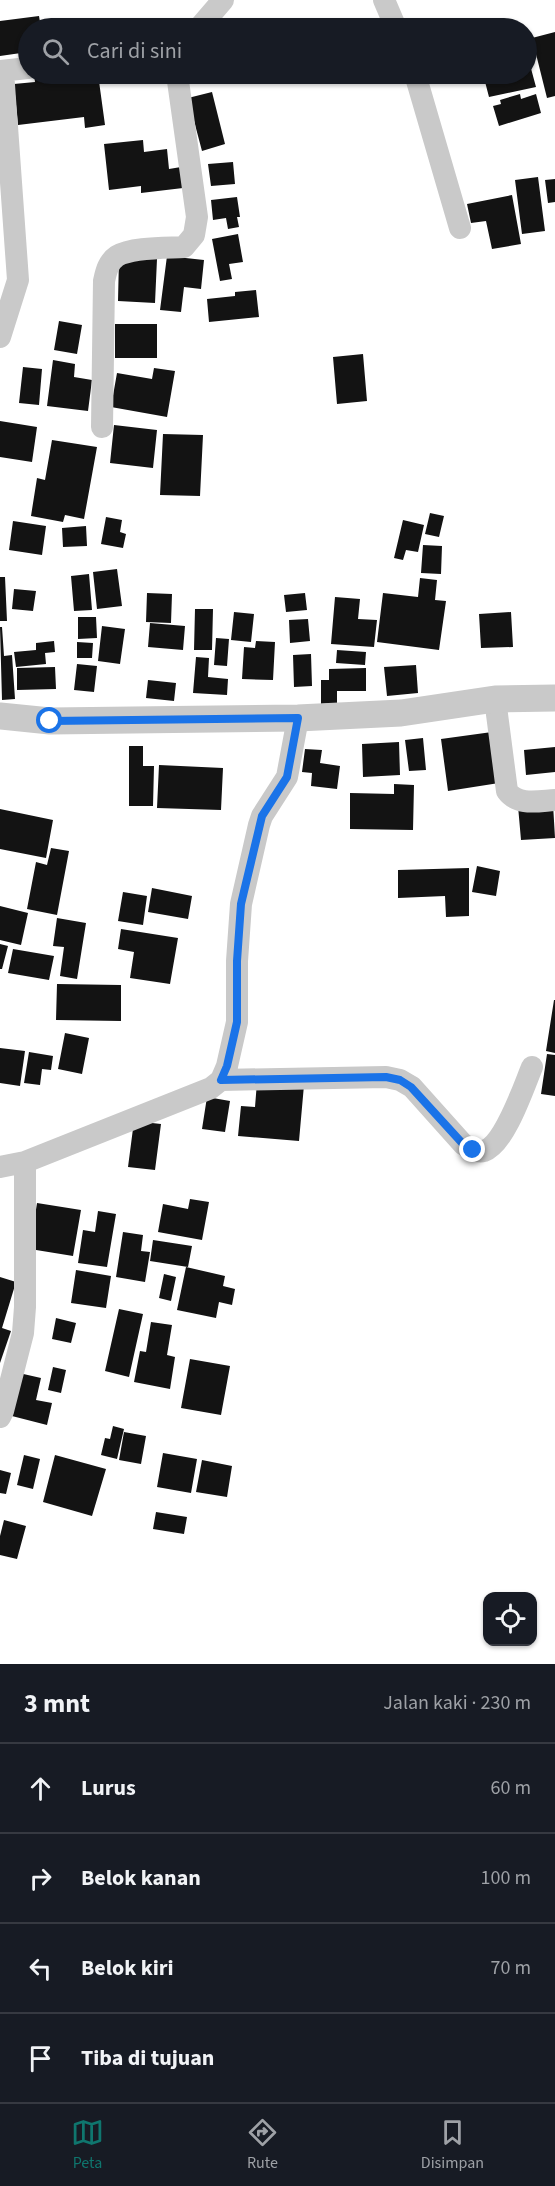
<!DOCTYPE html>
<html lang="id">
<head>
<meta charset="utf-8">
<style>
	:root { --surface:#171b24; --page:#20242c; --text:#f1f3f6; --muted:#9ea1a6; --line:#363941; --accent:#0f766e }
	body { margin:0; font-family:"Source Sans 3",sans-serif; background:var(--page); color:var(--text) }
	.controls { position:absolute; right:18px; bottom:18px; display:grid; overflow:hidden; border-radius:12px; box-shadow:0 2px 4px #0004 }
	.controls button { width:54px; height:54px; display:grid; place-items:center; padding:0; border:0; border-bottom:2px solid var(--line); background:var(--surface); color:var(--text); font:30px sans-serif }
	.stop { position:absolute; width:18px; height:18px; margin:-14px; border:4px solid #1a73e8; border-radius:50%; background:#fff }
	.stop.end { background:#1a73e8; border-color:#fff; box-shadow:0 2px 6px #0008 }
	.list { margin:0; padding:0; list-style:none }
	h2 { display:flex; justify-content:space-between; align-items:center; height:78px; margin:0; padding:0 24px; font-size:26px }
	h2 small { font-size:20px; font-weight:400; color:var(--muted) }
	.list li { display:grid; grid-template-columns:39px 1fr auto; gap:18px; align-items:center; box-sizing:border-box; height:90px; padding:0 24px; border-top:2px solid var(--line) }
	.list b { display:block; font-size:22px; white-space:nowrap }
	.list em { font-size:20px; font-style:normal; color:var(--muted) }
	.icon { flex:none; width:33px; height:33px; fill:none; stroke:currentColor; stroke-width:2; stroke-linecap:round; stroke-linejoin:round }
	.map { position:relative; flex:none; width:555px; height:1664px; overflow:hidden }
	.search { position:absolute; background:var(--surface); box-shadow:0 2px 4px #0004; left:18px; right:18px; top:18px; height:66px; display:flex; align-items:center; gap:15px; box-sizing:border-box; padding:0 21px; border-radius:33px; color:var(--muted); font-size:22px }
	.sheet { height:438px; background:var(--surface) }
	nav { display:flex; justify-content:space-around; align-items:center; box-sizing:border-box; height:84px; border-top:2px solid var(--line); background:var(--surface); font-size:16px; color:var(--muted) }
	nav a { display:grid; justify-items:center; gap:3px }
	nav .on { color:var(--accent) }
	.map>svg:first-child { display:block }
	.building { fill:#131313 }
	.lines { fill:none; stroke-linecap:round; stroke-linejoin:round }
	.minor { stroke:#c9c9c9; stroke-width:22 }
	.tertiary { stroke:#c9c9c9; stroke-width:27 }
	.route { stroke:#1a73e8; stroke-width:8 }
</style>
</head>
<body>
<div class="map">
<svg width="555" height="1664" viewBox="0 0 555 1664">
	<rect width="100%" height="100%" fill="#fff"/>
	<path class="building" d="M 39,16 L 41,28 L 28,28 L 28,52 L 0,56 L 0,21 Z
		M 555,32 L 555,96 L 547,98 L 532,38 Z
		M 526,50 L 536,87 L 489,97 L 483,74 L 526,74 Z
		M 34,74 L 63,74 L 63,78 L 98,74 L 105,125 L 85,128 L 84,117 L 18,125 L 14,84 L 35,82 Z
		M 212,92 L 225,144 L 202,151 L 188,98 Z
		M 520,94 L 521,99 L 536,94 L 541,113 L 499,126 L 493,106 L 501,104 L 500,100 Z
		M 143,140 L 144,152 L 167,149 L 169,169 L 181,167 L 183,188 L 141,193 L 141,186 L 109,190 L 104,144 Z
		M 233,162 L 235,184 L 211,186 L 208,164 Z
		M 538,177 L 545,231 L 522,234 L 515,180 Z
		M 555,179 L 555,202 L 548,203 L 545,180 Z
		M 512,195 L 521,244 L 492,249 L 486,221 L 471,223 L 467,204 Z
		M 237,197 L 240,217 L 237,217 L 239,227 L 228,229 L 226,218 L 213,220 L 211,200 Z
		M 238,234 L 243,262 L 229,264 L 232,279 L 220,281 L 212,239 Z
		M 167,256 L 204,260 L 201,289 L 184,287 L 181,312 L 160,310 Z
		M 119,258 L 157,259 L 155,303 L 118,301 Z
		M 256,290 L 259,317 L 209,322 L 207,299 L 235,296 L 235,292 Z
		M 59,321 L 82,325 L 77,354 L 54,350 Z
		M 115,324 L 157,324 L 157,358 L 115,358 Z
		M 363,354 L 367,401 L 337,404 L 333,357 Z
		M 53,360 L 75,364 L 74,377 L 92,380 L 88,411 L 47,406 Z
		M 23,367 L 42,369 L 39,405 L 19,403 Z
		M 154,368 L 175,371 L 167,417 L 111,407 L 117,373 L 152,379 Z
		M 0,421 L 37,427 L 32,462 L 0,457 Z
		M 114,425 L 157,430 L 153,468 L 110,463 Z
		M 163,434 L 203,435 L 200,496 L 160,495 Z
		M 52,440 L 97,447 L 84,519 L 65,515 L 63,522 L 31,516 L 37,478 L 45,480 Z
		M 430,513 L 444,516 L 439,537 L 425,534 Z
		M 106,517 L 122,520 L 120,532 L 126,534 L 123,548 L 101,544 Z
		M 403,520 L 424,525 L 418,552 L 406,550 L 403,560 L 394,558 Z
		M 13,521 L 46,526 L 42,555 L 9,550 Z
		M 86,526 L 87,546 L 63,547 L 62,528 Z
		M 423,545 L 442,546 L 441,574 L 421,573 Z
		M 117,569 L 122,606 L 97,609 L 93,572 Z
		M 89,574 L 92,610 L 74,611 L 71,576 Z
		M 0,577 L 5,577 L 7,621 L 0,621 Z
		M 420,578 L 437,580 L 435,600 L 446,601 L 439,650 L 377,642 L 383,593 L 418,597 Z
		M 14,589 L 36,591 L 33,611 L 12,609 Z
		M 147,593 L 172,594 L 171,623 L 146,622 Z
		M 305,593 L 307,610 L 286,612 L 284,595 Z
		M 335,597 L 360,599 L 358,619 L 377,620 L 374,647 L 331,644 Z
		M 195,609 L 213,609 L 212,650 L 194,650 Z
		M 234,612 L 254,614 L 251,642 L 231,640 Z
		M 511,612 L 513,647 L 481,648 L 479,614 Z
		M 78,617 L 96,617 L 97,638 L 78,639 Z
		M 308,619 L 310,641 L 290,643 L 289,620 Z
		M 150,623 L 185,626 L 183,650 L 148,647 Z
		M 102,626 L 125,629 L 120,664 L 98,661 Z
		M 0,627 L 2,627 L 4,656 L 12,655 L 15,699 L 2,700 Z
		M 216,638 L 229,639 L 227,666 L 214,665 Z
		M 54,641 L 55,652 L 45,653 L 46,664 L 16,667 L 14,652 L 36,650 L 36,643 Z
		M 256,641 L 275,642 L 273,680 L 242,679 L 244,647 L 255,648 Z
		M 77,642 L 93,643 L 92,658 L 77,658 Z
		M 337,650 L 366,652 L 365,665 L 336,663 Z
		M 311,654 L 312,686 L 294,687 L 293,655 Z
		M 196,657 L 209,658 L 208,677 L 228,679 L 227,695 L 193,693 Z
		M 77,664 L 97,666 L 94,692 L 74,690 Z
		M 416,665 L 418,693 L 387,696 L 384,667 Z
		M 55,667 L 56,689 L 17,690 L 17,668 Z
		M 366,668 L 366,691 L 337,691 L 337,703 L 321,704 L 321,680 L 329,680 L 329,669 Z
		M 148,680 L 176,683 L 174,701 L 146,698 Z
		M 492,732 L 499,783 L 448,791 L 441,739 Z
		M 423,738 L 426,770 L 409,771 L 405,740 Z
		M 399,742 L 400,775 L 363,777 L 362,744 Z
		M 129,746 L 143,746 L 143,766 L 154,766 L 153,806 L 129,806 Z
		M 555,747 L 555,772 L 526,775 L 524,750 Z
		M 305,749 L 322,750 L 320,763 L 340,766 L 337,789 L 311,786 L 312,773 L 302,772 Z
		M 159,765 L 223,768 L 221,810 L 157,808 Z
		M 394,784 L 414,785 L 413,830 L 350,829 L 350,793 L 394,794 Z
		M 553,804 L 555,838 L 521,840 L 518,806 Z
		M 0,809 L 53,820 L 46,858 L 0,849 Z
		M 51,848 L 69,851 L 57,915 L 27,909 L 36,862 L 47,865 Z
		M 477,866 L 500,871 L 496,896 L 472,892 Z
		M 469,868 L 469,916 L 446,917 L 445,896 L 398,898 L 398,870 Z
		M 152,888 L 192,896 L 188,919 L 148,912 Z
		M 123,892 L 147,896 L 143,925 L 118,921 Z
		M 0,906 L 28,913 L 21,945 L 0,940 Z
		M 57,918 L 86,923 L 77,979 L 60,976 L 64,947 L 53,946 Z
		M 121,929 L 178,938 L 170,984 L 130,978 L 134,952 L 118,949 Z
		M 0,944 L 8,946 L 2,969 L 0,969 Z
		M 13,949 L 54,956 L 49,980 L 8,973 Z
		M 57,984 L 121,985 L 121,1021 L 56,1020 Z
		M 554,1000 L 555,1000 L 555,1053 L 546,1051 Z
		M 65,1033 L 89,1038 L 82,1074 L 58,1069 Z
		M 0,1048 L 25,1051 L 20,1086 L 0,1083 Z
		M 29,1052 L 53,1056 L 51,1070 L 42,1069 L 40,1085 L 24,1083 Z
		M 547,1054 L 555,1055 L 555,1096 L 541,1094 Z
		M 257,1082 L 304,1085 L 299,1141 L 238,1136 L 241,1106 L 255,1107 Z
		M 207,1097 L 230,1101 L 225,1132 L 202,1129 Z
		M 134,1121 L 161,1124 L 155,1170 L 128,1167 Z
		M 190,1199 L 209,1202 L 202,1240 L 158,1232 L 163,1204 L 188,1209 Z
		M 37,1203 L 81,1210 L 73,1256 L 30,1249 Z
		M 98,1211 L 116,1214 L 107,1267 L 78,1263 L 83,1230 L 95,1232 Z
		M 123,1232 L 143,1235 L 141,1251 L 150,1252 L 145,1282 L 116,1277 Z
		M 153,1240 L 192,1246 L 188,1267 L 150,1261 Z
		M 186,1267 L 225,1276 L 223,1286 L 235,1289 L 232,1305 L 219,1302 L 216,1318 L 177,1310 Z
		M 76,1270 L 111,1276 L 106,1308 L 71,1303 Z
		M 164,1274 L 176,1277 L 171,1301 L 159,1298 Z
		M 0,1277 L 16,1282 L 2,1328 L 11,1331 L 0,1363 Z
		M 119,1309 L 143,1314 L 129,1377 L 105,1371 Z
		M 56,1318 L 76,1323 L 71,1343 L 52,1339 Z
		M 151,1322 L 172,1325 L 167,1355 L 175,1357 L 170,1389 L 134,1382 L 140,1351 L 146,1352 Z
		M 190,1359 L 230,1366 L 221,1415 L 181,1408 Z
		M 53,1367 L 66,1370 L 61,1393 L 48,1390 Z
		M 19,1373 L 41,1378 L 36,1400 L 52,1403 L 47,1425 L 8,1415 Z
		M 113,1426 L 124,1429 L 117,1459 L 101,1455 L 105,1438 L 110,1439 Z
		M 124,1432 L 146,1436 L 141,1464 L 119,1460 Z
		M 163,1453 L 197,1459 L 191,1493 L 157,1487 Z
		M 24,1455 L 40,1459 L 33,1489 L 17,1485 Z
		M 55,1455 L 106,1469 L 92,1516 L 43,1502 Z
		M 202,1460 L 232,1466 L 227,1497 L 196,1492 Z
		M 0,1470 L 11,1473 L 6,1494 L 0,1493 Z
		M 156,1512 L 187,1517 L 184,1534 L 153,1529 Z
		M 4,1520 L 26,1526 L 17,1559 L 0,1555 L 0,1536 Z"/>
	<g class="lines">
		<path class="minor" d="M 384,0 L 396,28
			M 199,28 L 223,0
			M 0,71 L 28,68
			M 415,74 L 460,228
			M 0,337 L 18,280 L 3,71
			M 102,427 L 104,281 C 106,272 108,262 117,256 C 132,247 166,248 184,247 L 194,235 L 197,217 L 177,74
			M 495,699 L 507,791 C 518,806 538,801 555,800
			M 221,1080 L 386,1077 L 400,1080 L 412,1087 L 463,1144 C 469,1148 477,1153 484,1151 C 505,1144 524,1086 532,1067
			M 0,1167 L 25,1162 L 211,1088 L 221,1080 L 227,1066 L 237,1022 L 237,961 L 241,904 L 259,825 L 262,816 L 287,777 L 298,718
			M 0,1417 L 3,1411 L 23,1333 L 25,1307 L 25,1162"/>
		<path class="tertiary" d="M 0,716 L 50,721 L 298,718 L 401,713 L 495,699 L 555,698"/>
	</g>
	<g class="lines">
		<path class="route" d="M 50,721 L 298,718 L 287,777 L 262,816 L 241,904 L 237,961 L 237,1022 L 227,1066 L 221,1080 L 386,1077 L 400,1080 L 411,1087 L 463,1144 L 473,1150"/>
	</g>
</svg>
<div class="controls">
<button><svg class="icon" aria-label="locate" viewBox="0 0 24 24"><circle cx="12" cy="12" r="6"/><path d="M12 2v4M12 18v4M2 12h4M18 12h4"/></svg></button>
</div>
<div class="stop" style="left:50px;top:721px"></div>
<div class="stop end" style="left:473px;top:1150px"></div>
<div class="search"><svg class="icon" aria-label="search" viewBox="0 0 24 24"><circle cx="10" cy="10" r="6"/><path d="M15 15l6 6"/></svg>Cari di sini</div>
</div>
<section class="sheet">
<h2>3 mnt<small>Jalan kaki · 230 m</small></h2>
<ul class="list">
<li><svg class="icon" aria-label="ahead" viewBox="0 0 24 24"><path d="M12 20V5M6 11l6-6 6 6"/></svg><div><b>Lurus</b></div><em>60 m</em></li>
<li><svg class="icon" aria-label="right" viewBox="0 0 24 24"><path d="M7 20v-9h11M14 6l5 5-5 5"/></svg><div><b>Belok kanan</b></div><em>100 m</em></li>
<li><svg class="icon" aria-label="left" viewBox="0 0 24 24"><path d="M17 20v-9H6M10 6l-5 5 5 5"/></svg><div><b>Belok kiri</b></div><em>70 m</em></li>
<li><svg class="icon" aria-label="arrive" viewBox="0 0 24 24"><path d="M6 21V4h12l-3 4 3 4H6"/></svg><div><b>Tiba di tujuan</b></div></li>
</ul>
</section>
<nav>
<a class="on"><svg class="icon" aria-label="map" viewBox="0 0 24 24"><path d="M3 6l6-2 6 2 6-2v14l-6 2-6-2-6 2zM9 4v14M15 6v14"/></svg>Peta</a>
<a><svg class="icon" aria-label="directions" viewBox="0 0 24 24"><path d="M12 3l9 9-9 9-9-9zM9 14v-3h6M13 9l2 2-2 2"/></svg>Rute</a>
<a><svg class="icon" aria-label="saved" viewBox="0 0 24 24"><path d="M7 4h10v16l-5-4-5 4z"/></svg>Disimpan</a>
</nav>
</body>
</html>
